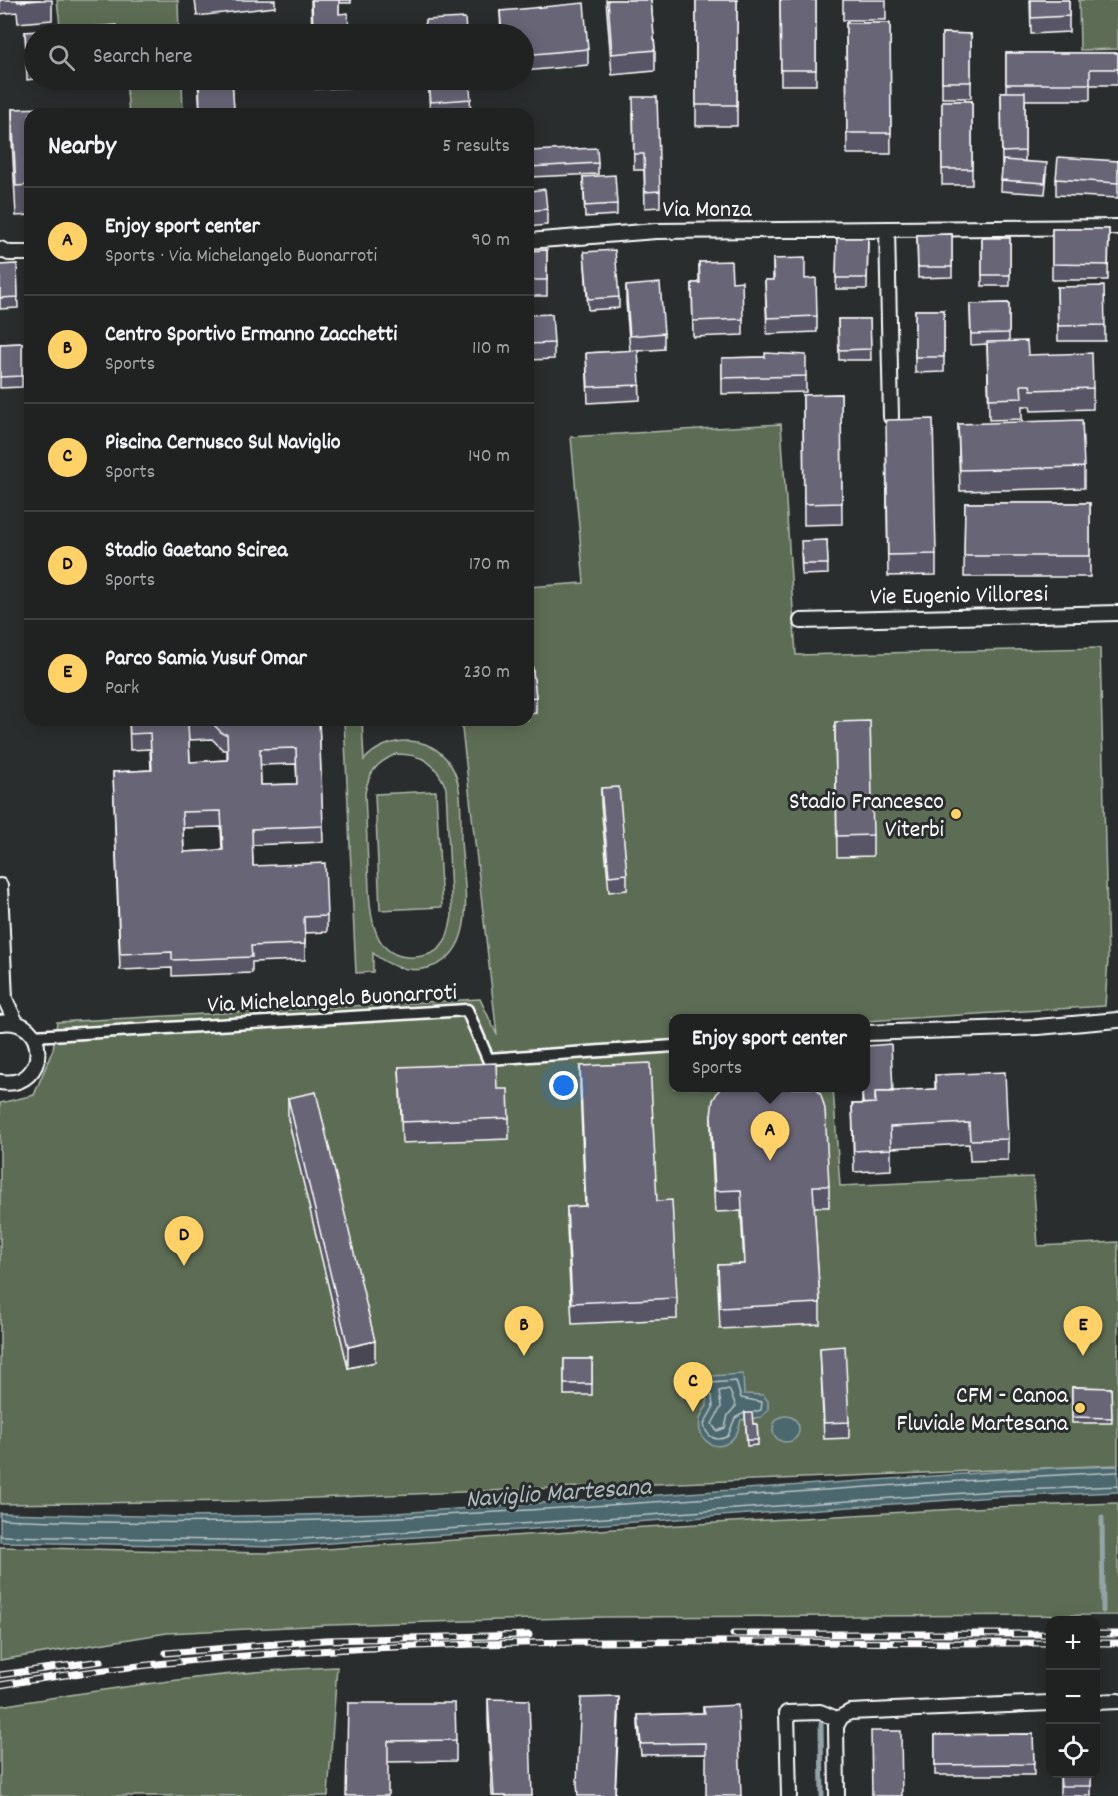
<!DOCTYPE html>
<html lang="en">
<head>
<meta charset="utf-8">
<style>
	:root { --surface:#202222; --page:#2d2f2f; --text:#f1f3f6; --muted:#a2a4a5; --line:#3d3f40; --accent:#ffd166 }
	body { margin:0; font-family:Dekko,sans-serif; background:var(--page); color:var(--text) }
	.controls { position:absolute; right:18px; bottom:18px; display:grid; overflow:hidden; border-radius:12px; box-shadow:0 3px 15px #0003 }
	.controls button { width:54px; height:54px; display:grid; place-items:center; padding:0; border:0; border-bottom:2px solid var(--line); background:var(--surface); color:var(--text); font:30px sans-serif }
	.you { position:absolute; left:564px; top:1086px; width:21px; height:21px; margin:-15px; border:4px solid #fff; border-radius:50%; background:#1a73e8; box-shadow:0 0 0 9px #1a73e833 }
	.badge { display:grid; place-items:center; width:39px; height:39px; border-radius:50%; background:var(--accent); color:#111; font-size:20px; font-weight:700 }
	.pin { position:absolute; translate:-50% -50px; filter:drop-shadow(0 2px 3px #0008) }
	.pin::after { content:''; position:absolute; top:32px; width:21px; height:18px; background:inherit; clip-path:polygon(0 0,100% 0,50% 100%) }
	.popup { position:absolute; left:669px; top:1014px; width:201px; height:78px; box-sizing:border-box; display:grid; place-content:center; border-radius:12px; background:var(--surface); filter:drop-shadow(0 2px 4px #0005); font-size:20px; white-space:nowrap; color:var(--muted) }
	.popup b { font-size:22px; color:var(--text) }
	.popup::after { content:''; position:absolute; left:50%; top:100%; margin-left:-12px; border:12px solid transparent; border-top-color:var(--surface) }
	.list { margin:0; padding:0; list-style:none }
	h2 { display:flex; justify-content:space-between; align-items:center; height:78px; margin:0; padding:0 24px; font-size:26px }
	h2 small { font-size:20px; font-weight:400; color:var(--muted) }
	.list li { display:grid; grid-template-columns:39px 1fr auto; gap:18px; align-items:center; box-sizing:border-box; height:108px; padding:0 24px; border-top:2px solid var(--line) }
	.list b { display:block; font-size:22px; white-space:nowrap }
	.list p { margin:0; font-size:20px; white-space:nowrap; color:var(--muted) }
	.list em { font-size:20px; font-style:normal; color:var(--muted) }
	.icon { flex:none; width:33px; height:33px; fill:none; stroke:currentColor; stroke-width:2; stroke-linecap:round; stroke-linejoin:round }
	.map { position:relative; flex:none; width:1118px; height:1796px; overflow:hidden }
	.search { position:absolute; background:var(--surface); box-shadow:0 3px 15px #0003; left:24px; top:24px; width:510px; height:66px; display:flex; align-items:center; gap:15px; box-sizing:border-box; padding:0 21px; border-radius:33px; color:var(--muted); font-size:22px }
	.panel { position:absolute; background:var(--surface); box-shadow:0 3px 15px #0003; left:24px; top:108px; width:510px; height:618px; border-radius:18px }
	.map>svg:first-child { display:block }
	.green { fill:#5d6d55; stroke:#aeb6aa; stroke-width:1.5; fill-rule:evenodd }
	.water { fill:#4b686e; stroke:#93a4a8; stroke-width:1.5 }
	.lines { fill:none; stroke-linecap:round; stroke-linejoin:round }
	.shore { stroke:#b7c3c5; stroke-width:1.5 }
	.stream { stroke:#93a4a8; stroke-width:5 }
	.pedestrian-casing { stroke:#fff; stroke-width:15 }
	.minor-casing { stroke:#fff; stroke-width:18 }
	.pedestrian { stroke:#2a2d2e; stroke-width:10 }
	.minor { stroke:#2a2d2e; stroke-width:14 }
	.rail-casing { stroke:#fff; stroke-width:7 }
	.rail { stroke:#2a2d2e; stroke-width:4.5; stroke-dasharray:14; stroke-linecap:butt }
	.wall { fill:#595766; stroke:#fff; stroke-width:1.5; fill-rule:evenodd }
	.shaded-wall { fill:#484753; stroke:#fff; stroke-width:1.5 }
	.building { fill:#676577; stroke:#fff; stroke-width:1.5; fill-rule:evenodd }
	.poi-dot { fill:#ffd166; stroke:#2a2d2e; stroke-width:2 }
	.labels { text-anchor:middle; stroke-width:6; stroke-linejoin:round; paint-order:stroke }
	.street-label { font-size:24px; fill:#fff; stroke:#2a2d2e }
	.poi-label { font-size:24px; fill:#fff; stroke:#2a2d2e; text-anchor:end }
	.water-label { font-size:26px; font-style:italic; fill:#aebbbe; stroke:#2a2d2e }
</style>
</head>
<body>
<div class="map">
<svg width="1118" height="1796" viewBox="0 0 1118 1796">
	<rect width="100%" height="100%" fill="#2a2d2e"/>
	<filter id="ink" filterUnits="userSpaceOnUse"><feTurbulence type="fractalNoise" baseFrequency=".0167" numOctaves="2"/><feDisplacementMap in="SourceGraphic" scale="12" xChannelSelector="R" yChannelSelector="G"/><feConvolveMatrix kernelMatrix="1 2 1 2 8 2 1 2 1" color-interpolation-filters="sRGB"/></filter>
	<g filter="url(#ink)">
		<path class="green" d="M 57,0 L 178,0 L 179,34 L 61,34 Z
			M 1079,0 L 1118,0 L 1118,49 L 1080,50 Z
			M 126,80 L 182,80 L 183,114 L 129,114 Z
			M 781,424 L 796,655 L 1100,648 L 1108,959 L 1105,1006 L 866,1021 L 866,1018 L 674,1018 L 674,1088 L 833,1088 L 840,1186 L 1033,1177 L 1038,1246 L 1118,1242 L 1118,1465 L 240,1501 L 0,1504 L 0,1103 L 34,1095 L 53,1049 L 57,1022 L 480,999 L 497,1035 L 461,720 L 528,720 L 528,587 L 584,583 L 571,437 Z
			M 344,720 L 362,720 L 364,760 C 386,735 430,733 450,764 C 464,784 460,816 461,840 C 463,881 481,954 428,968 C 408,973 388,966 373,953 L 373,972 L 356,973 ZM 396,754 C 423,754 436,763 446,788 L 452,916 C 448,937 445,952 422,956 C 366,967 370,902 368,866 C 367,842 366,817 365,793 C 369,772 376,763 396,754 Z
			M 436,791 L 442,907 L 380,910 L 375,794 Z
			M 1118,1503 L 1118,1615 L 603,1617 L 330,1625 L 167,1633 L 0,1660 L 0,1547 L 268,1553 L 629,1528 L 991,1507 Z
			M 337,1667 L 328,1796 L 0,1796 L 0,1706 C 111,1688 224,1671 337,1667 Z"/>
		<path class="water" d="M 743,1374 L 744,1394 L 763,1395 L 768,1401 L 768,1410 L 761,1417 L 741,1420 C 739,1426 739,1432 734,1437 C 716,1460 685,1433 707,1406 L 707,1399 L 702,1396 L 681,1397 L 679,1378 Z
			M773 1429a13 13 0 1 1 26 0a13 13 0 1 1-26 0Z
			M 1118,1466 L 1118,1492 L 994,1497 L 273,1547 L 0,1542 L 0,1513 L 189,1517 L 397,1513 L 1051,1468 Z"/>
		<g class="lines">
			<path class="shore" d="M 729,1389 L 736,1406 L 728,1415 L 725,1428 L 717,1431 L 712,1424 L 721,1407 L 719,1391 Z
				M 744,1413 L 735,1418 L 728,1436 C 717,1443 706,1437 704,1424 L 713,1408 L 712,1396 L 704,1390 L 688,1390 L 686,1385 L 736,1381 L 741,1398 L 762,1402 L 761,1410 L 754,1412
				M 0,1519 C 374,1536 745,1489 1118,1472
				M 0,1536 L 273,1541 L 994,1491 L 1118,1486"/>
			<path class="stream" d="M 1102,1518 L 1103,1611
				M 821,1724 L 822,1796"/>
			<defs>
				<path id="pedestrian" d="M 33,1036 L 467,1010 L 488,1059 L 674,1046"/>
				<path id="minor" d="M 887,229 L 891,417
					M 528,241 L 656,231 L 1118,227
					M 0,249 L 9,253 L 30,253
					M 801,621 L 1118,613
					M 0,886 L 5,999 L 16,1023
					M 0,1023 C 50,1015 50,1090 0,1082
					M 866,1033 L 1038,1027 L 1118,1020
					M 1096,1702 L 1118,1701
					M 789,1796 L 787,1713 L 820,1712 L 839,1720
					M 837,1796 L 836,1726 L 841,1717 L 850,1712 L 1050,1703"/>
			</defs>
			<use href="#pedestrian" class="pedestrian-casing"/>
			<use href="#minor" class="minor-casing"/>
			<use href="#pedestrian" class="pedestrian"/>
			<use href="#minor" class="minor"/>
			<defs>
				<path id="rail" d="M 733,1634 L 1050,1634
					M 1096,1634 L 1118,1634
					M 1096,1643 L 1118,1643
					M 166,1653 L 325,1640 L 529,1635
					M 0,1675 L 101,1661
					M 0,1685 C 347,1628 701,1644 1050,1643"/>
			</defs>
			<use href="#rail" class="rail-casing"/>
			<use href="#rail" class="rail"/>
		</g>
		<path class="wall" d="M 0,0 L 52,0 L 52,20 L 18,23 L 17,12 L 0,14 Z
			M 195,0 L 275,0 L 275,7 L 197,16 Z
			M 311,0 L 351,0 L 351,3 L 339,3 L 339,14 L 349,31 L 355,34 L 312,34 Z
			M 606,0 L 651,0 L 655,50 L 655,71 L 612,75 Z
			M 696,0 L 737,0 L 737,126 L 696,126 Z
			M 780,0 L 816,0 L 816,85 L 781,85 Z
			M 843,0 L 886,0 L 886,20 L 843,20 Z
			M 1030,0 L 1069,0 L 1069,32 L 1031,34 Z
			M 500,11 L 588,49 L 588,65 L 524,71 L 524,34 L 501,34 Z
			M 846,23 L 890,23 L 891,154 L 847,154 Z
			M 25,32 L 34,34 L 34,79 L 27,80 Z
			M 942,33 L 971,34 L 971,98 L 942,98 Z
			M 1006,53 L 1118,53 L 1118,85 L 1090,85 L 1090,100 L 1025,100 L 1025,161 L 1047,174 L 1045,194 L 1001,191 L 1002,168 L 1001,92 L 1006,92 Z
			M 198,80 L 232,80 L 234,114 L 200,114 Z
			M 314,80 L 362,80 L 362,87 L 315,89 Z
			M 428,80 L 469,80 L 471,114 L 430,114 Z
			M 942,101 L 972,101 L 972,185 L 942,185 Z
			M 12,109 L 30,114 L 30,215 L 16,216 L 12,140 Z
			M 633,113 L 660,191 L 660,207 L 645,208 L 644,170 L 634,170 Z
			M 529,151 L 598,163 L 598,174 L 530,177 Z
			M 1118,161 L 1118,198 L 1056,195 L 1056,179 Z
			M 528,172 L 531,191 L 547,209 L 547,225 L 528,227 Z
			M 583,177 L 617,204 L 617,215 L 585,217 Z
			M 1052,229 L 1109,229 L 1108,280 L 1052,280 Z
			M 952,234 L 952,277 L 918,278 L 917,235 Z
			M 837,238 L 868,238 L 867,289 L 836,289 Z
			M 982,238 L 1010,238 L 1010,286 L 982,286 Z
			M 547,250 L 547,296 L 528,296 L 528,251 Z
			M 584,252 L 619,297 L 619,308 L 588,310 Z
			M 773,259 L 805,279 L 817,316 L 817,332 L 767,334 L 765,280 L 773,280 Z
			M 699,262 L 732,282 L 743,319 L 743,335 L 693,337 L 692,283 L 699,283 Z
			M 17,264 L 18,308 L 0,309 L 0,265 Z
			M 626,286 L 664,333 L 664,349 L 638,351 L 640,400 L 588,403 L 586,353 L 630,351 L 626,302 Z
			M 1057,287 L 1105,325 L 1105,341 L 1058,341 Z
			M 1009,303 L 1009,341 L 1028,355 L 1093,388 L 1093,409 L 1031,411 L 1030,406 L 1022,406 L 1022,419 L 989,420 L 987,344 L 971,345 L 970,304 Z
			M 915,310 L 944,310 L 944,372 L 915,373 Z
			M 528,315 L 554,343 L 554,359 L 528,360 Z
			M 838,319 L 870,319 L 871,360 L 839,360 Z
			M 22,343 L 22,387 L 0,388 L 0,344 Z
			M 765,357 L 806,376 L 806,392 L 722,394 L 722,358 Z
			M 841,394 L 842,524 L 804,525 L 803,395 Z
			M 958,424 L 1084,467 L 1084,488 L 960,491 Z
			M 886,441 L 936,554 L 936,575 L 888,576 Z
			M 965,503 L 1090,503 L 1090,577 L 964,577 Z
			M 827,540 L 828,574 L 802,575 L 801,551 Z
			M 528,630 L 536,697 L 536,713 L 528,714 Z
			M 129,720 L 319,720 L 323,842 L 252,845 L 253,866 L 327,916 L 327,932 L 305,933 L 305,960 L 252,962 L 252,973 L 172,976 L 172,968 L 120,970 L 113,772 L 151,770 L 150,749 L 130,750 ZM 212,739 L 223,750 L 227,750 L 227,760 L 190,762 L 189,740 ZM 296,764 L 297,784 L 261,785 L 260,765 ZM 221,827 L 222,850 L 184,852 L 183,828 Z
			M 835,722 L 873,835 L 873,856 L 837,857 Z
			M 601,788 L 627,874 L 627,890 L 609,892 L 601,804 Z
			M 580,1066 L 677,1298 L 677,1319 L 572,1324 L 567,1228 L 567,1207 L 585,1206 L 580,1087 Z
			M 399,1067 L 497,1089 L 509,1118 L 509,1139 L 402,1143 Z
			M 935,1075 L 1008,1139 L 1008,1160 L 970,1161 L 969,1144 L 891,1148 L 891,1170 L 854,1172 L 852,1104 L 862,1104 L 862,1088 L 893,1092 L 935,1089 Z
			M 288,1098 L 375,1362 L 348,1368 L 288,1119 Z
			M 711,1115 L 829,1186 L 829,1207 L 814,1207 L 820,1303 L 820,1324 L 720,1329 L 718,1286 L 718,1265 L 744,1264 L 741,1211 L 715,1212 L 711,1136 Z
			M 820,1348 L 849,1422 L 849,1438 L 824,1439 Z
			M 564,1359 L 592,1359 L 592,1395 L 564,1395 Z
			M 1072,1387 L 1111,1388 L 1112,1423 L 1072,1423 Z
			M 745,1413 L 753,1424 L 757,1424 L 758,1445 L 747,1446 Z
			M 488,1699 L 532,1796 L 492,1796 L 488,1720 Z
			M 348,1703 L 456,1740 L 456,1761 L 388,1762 Z
			M 703,1707 L 741,1796 L 706,1754 L 641,1755 L 638,1725 L 638,1715 L 703,1713 Z
			M 1033,1734 L 1034,1775 L 935,1775 L 935,1735 Z
			M 1060,1773 L 1091,1773 L 1091,1796 L 1060,1796 Z"/>
		<path class="shaded-wall" d="M 375,1341 L 375,1362 L 348,1368 L 348,1347 Z
			M 619,1697 L 619,1718 L 615,1796 Z"/>
		<path class="building" d="M 17,0 L 41,0 L 18,2 Z
			M 312,0 L 339,0 L 339,14 L 348,13 L 349,31 L 355,30 L 355,34 L 313,34 Z
			M 608,0 L 651,0 L 655,50 L 612,54 Z
			M 696,0 L 737,0 L 737,105 L 696,105 Z
			M 780,0 L 816,0 L 816,70 L 781,70 Z
			M 1031,0 L 1069,0 L 1069,16 L 1031,18 Z
			M 584,3 L 588,49 L 524,55 L 524,34 L 502,34 L 500,11 Z
			M 465,18 L 466,34 L 426,34 L 425,20 Z
			M 846,23 L 890,23 L 891,133 L 847,133 Z
			M 116,25 L 117,34 L 34,34 L 34,63 L 27,64 L 25,32 Z
			M 942,33 L 971,34 L 971,82 L 942,82 Z
			M 1006,53 L 1118,53 L 1118,69 L 1090,69 L 1090,84 L 1006,84 Z
			M 199,80 L 232,80 L 234,110 L 200,111 Z
			M 429,80 L 469,80 L 471,99 L 431,102 Z
			M 1001,92 L 1025,92 L 1025,151 L 1002,152 Z
			M 633,97 L 657,97 L 660,191 L 645,192 L 644,154 L 634,154 Z
			M 942,101 L 972,101 L 972,169 L 942,169 Z
			M 45,108 L 46,114 L 30,114 L 30,185 L 16,186 L 12,109 Z
			M 597,148 L 598,163 L 530,167 L 529,151 Z
			M 1058,157 L 1118,161 L 1118,183 L 1056,179 Z
			M 1003,160 L 1047,163 L 1045,183 L 1001,180 Z
			M 528,172 L 531,191 L 545,189 L 547,209 L 528,211 Z
			M 615,175 L 617,204 L 585,206 L 583,177 Z
			M 1052,229 L 1109,229 L 1108,265 L 1052,264 Z
			M 952,234 L 952,267 L 918,267 L 917,235 Z
			M 837,238 L 868,238 L 867,278 L 836,278 Z
			M 982,238 L 1010,238 L 1010,275 L 982,275 Z
			M 547,250 L 547,280 L 528,280 L 528,251 Z
			M 615,250 L 619,297 L 588,299 L 584,252 Z
			M 805,258 L 805,279 L 816,278 L 817,316 L 767,318 L 765,280 L 774,280 L 773,259 Z
			M 731,261 L 732,282 L 742,281 L 743,319 L 693,321 L 692,283 L 700,283 L 699,262 Z
			M 17,264 L 18,297 L 0,298 L 0,265 Z
			M 660,283 L 664,333 L 630,336 L 626,286 Z
			M 1104,286 L 1105,325 L 1058,326 L 1057,287 Z
			M 1009,303 L 1009,333 L 971,334 L 970,304 Z
			M 915,310 L 944,310 L 944,357 L 915,357 Z
			M 552,314 L 554,343 L 528,344 L 528,315 Z
			M 838,319 L 870,319 L 871,349 L 839,350 Z
			M 1027,341 L 1028,355 L 1092,353 L 1093,388 L 1031,390 L 1030,385 L 1021,385 L 1022,398 L 989,399 L 987,342 Z
			M 22,343 L 22,376 L 0,377 L 0,344 Z
			M 638,350 L 640,385 L 588,387 L 586,353 Z
			M 765,353 L 806,355 L 806,376 L 722,378 L 722,358 L 765,357 Z
			M 841,394 L 842,503 L 804,504 L 803,395 Z
			M 933,419 L 936,554 L 888,555 L 886,420 Z
			M 1082,420 L 1084,467 L 960,470 L 958,424 Z
			M 965,503 L 1090,503 L 1090,556 L 964,556 Z
			M 827,540 L 828,564 L 802,564 L 801,541 Z
			M 528,630 L 536,697 L 528,698 Z
			M 129,720 L 319,720 L 323,826 L 252,829 L 253,866 L 325,863 L 327,916 L 304,917 L 305,944 L 251,946 L 252,957 L 172,960 L 172,952 L 120,954 L 113,772 L 152,770 L 150,733 L 130,734 ZM 212,723 L 223,734 L 227,734 L 228,760 L 190,762 L 188,724 ZM 296,748 L 297,784 L 261,785 L 260,749 ZM 221,811 L 223,850 L 184,852 L 182,812 Z
			M 870,721 L 873,835 L 837,836 L 835,722 Z
			M 619,787 L 627,874 L 609,876 L 601,788 Z
			M 891,1044 L 893,1092 L 875,1092 L 875,1103 L 863,1104 L 862,1088 L 866,1088 L 866,1046 Z
			M 496,1063 L 497,1089 L 508,1089 L 509,1118 L 402,1122 L 399,1067 Z
			M 650,1063 L 657,1201 L 672,1200 L 677,1298 L 572,1303 L 567,1207 L 586,1206 L 580,1066 Z
			M 1005,1072 L 1008,1139 L 970,1140 L 969,1123 L 890,1127 L 891,1149 L 854,1151 L 852,1104 L 876,1103 L 875,1092 L 936,1089 L 935,1075 Z
			M 720,1088 L 816,1088 L 821,1095 L 825,1109 L 829,1186 L 813,1186 L 820,1303 L 720,1308 L 718,1265 L 745,1264 L 741,1190 L 715,1191 L 711,1115 L 713,1100 Z
			M 316,1092 L 375,1341 L 348,1347 L 288,1098 Z
			M 845,1346 L 849,1422 L 824,1423 L 820,1348 Z
			M 564,1359 L 592,1359 L 592,1384 L 564,1384 Z
			M 1072,1387 L 1111,1388 L 1112,1418 L 1072,1417 Z
			M 745,1413 L 752,1413 L 753,1424 L 757,1424 L 758,1440 L 747,1440 Z
			M 619,1697 L 615,1790 L 615,1796 L 578,1796 L 577,1783 L 581,1698 Z
			M 488,1699 L 529,1700 L 532,1796 L 494,1796 Z
			M 348,1703 L 455,1703 L 456,1740 L 388,1741 L 388,1796 L 346,1796 Z
			M 738,1705 L 741,1796 L 706,1796 L 706,1743 L 641,1744 L 638,1715 L 705,1713 L 703,1707 Z
			M 871,1731 L 901,1731 L 902,1796 L 872,1796 Z
			M 1033,1734 L 1034,1764 L 935,1765 L 935,1735 Z
			M 1060,1773 L 1091,1773 L 1091,1786 L 1061,1786 Z"/>
	</g>
	<g class="poi-dot">
		<circle cx="956" cy="814" r="6"/>
		<circle cx="1080" cy="1408" r="6"/>
	</g>
	<g class="labels">
		<g class="street-label">
			<text x="707" y="216">Via Monza</text>
			<text transform="translate(959 594) rotate(-1)" y="8">Vie Eugenio Villoresi</text>
			<text transform="translate(332 997) rotate(-3)" y="8">Via Michelangelo Buonarroti</text>
		</g>
		<g class="poi-label">
			<text x="944" y="808">Stadio Francesco<tspan x="944" dy="28">Viterbi</tspan></text>
			<text x="1068" y="1402">CFM - Canoa<tspan x="1068" dy="28">Fluviale Martesana</tspan></text>
		</g>
		<g class="water-label">
			<text transform="translate(558 1491) rotate(-4)" y="9">Naviglio Martesana</text>
		</g>
	</g>
</svg>
<div class="controls">
<button>+</button>
<button>−</button>
<button><svg class="icon" aria-label="locate" viewBox="0 0 24 24"><circle cx="12" cy="12" r="6"/><path d="M12 2v4M12 18v4M2 12h4M18 12h4"/></svg></button>
</div>
<div class="you"></div>
<div class="pin badge" style="left:770px;top:1161px">A</div>
<div class="popup"><b>Enjoy sport center</b>Sports</div>
<div class="pin badge" style="left:524px;top:1356px">B</div>
<div class="pin badge" style="left:693px;top:1412px">C</div>
<div class="pin badge" style="left:184px;top:1266px">D</div>
<div class="pin badge" style="left:1083px;top:1356px">E</div>
<div class="search"><svg class="icon" aria-label="search" viewBox="0 0 24 24"><circle cx="10" cy="10" r="6"/><path d="M15 15l6 6"/></svg>Search here</div>
<section class="panel">
<h2>Nearby<small>5 results</small></h2>
<ul class="list">
<li><span class="badge">A</span><div><b>Enjoy sport center</b><p>Sports · Via Michelangelo Buonarroti</p></div><em>90 m</em></li>
<li><span class="badge">B</span><div><b>Centro Sportivo Ermanno Zacchetti</b><p>Sports</p></div><em>110 m</em></li>
<li><span class="badge">C</span><div><b>Piscina Cernusco Sul Naviglio</b><p>Sports</p></div><em>140 m</em></li>
<li><span class="badge">D</span><div><b>Stadio Gaetano Scirea</b><p>Sports</p></div><em>170 m</em></li>
<li><span class="badge">E</span><div><b>Parco Samia Yusuf Omar</b><p>Park</p></div><em>230 m</em></li>
</ul>
</section>
</div>
</body>
</html>
